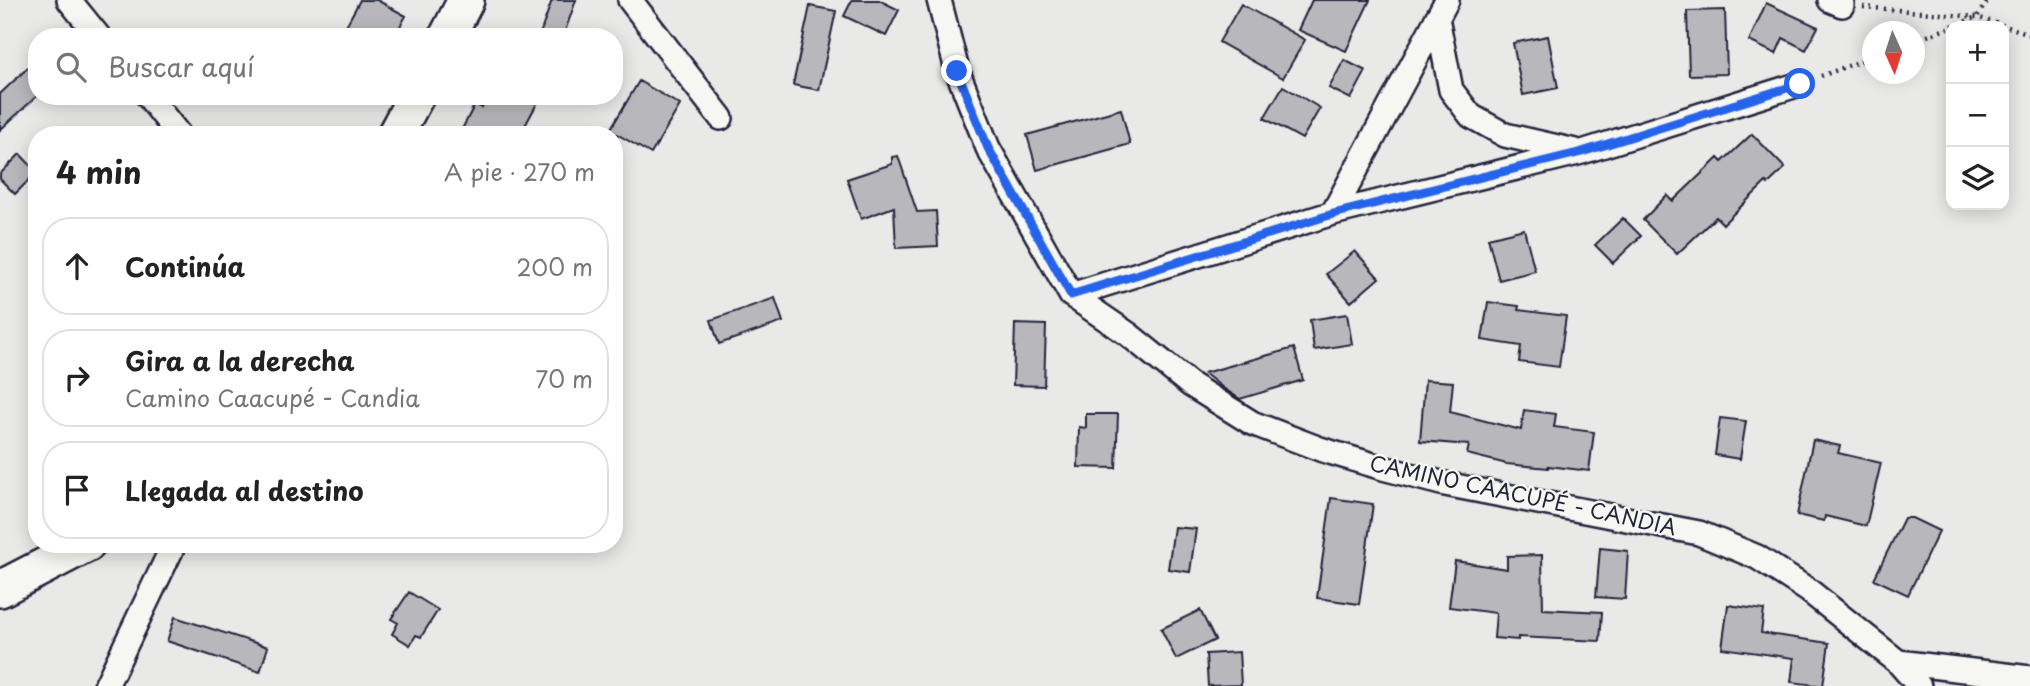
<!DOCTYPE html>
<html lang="es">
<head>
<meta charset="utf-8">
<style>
	:root { --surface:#fff; --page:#f2f2f2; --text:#222; --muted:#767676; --line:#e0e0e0 }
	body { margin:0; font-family:"Playpen Sans",sans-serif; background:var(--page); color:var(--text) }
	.controls { position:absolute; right:21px; top:21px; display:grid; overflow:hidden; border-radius:14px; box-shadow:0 4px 18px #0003 }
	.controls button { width:63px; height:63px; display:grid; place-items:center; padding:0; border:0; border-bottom:2px solid var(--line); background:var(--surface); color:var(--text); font:35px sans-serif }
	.compass { position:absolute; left:1862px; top:21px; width:63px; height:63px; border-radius:50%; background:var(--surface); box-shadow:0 4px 18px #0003; rotate:177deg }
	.stop { position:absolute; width:21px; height:21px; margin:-16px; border:5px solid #2563eb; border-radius:50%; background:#fff }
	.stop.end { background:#2563eb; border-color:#fff; box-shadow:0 2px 7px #0008 }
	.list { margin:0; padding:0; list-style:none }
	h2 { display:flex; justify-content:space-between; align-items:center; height:91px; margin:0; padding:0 28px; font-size:30px }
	h2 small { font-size:23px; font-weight:400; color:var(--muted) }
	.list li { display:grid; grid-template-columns:46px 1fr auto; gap:21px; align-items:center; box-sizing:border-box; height:98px; margin:0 14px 14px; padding:0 14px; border:2px solid var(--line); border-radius:28px }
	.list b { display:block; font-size:26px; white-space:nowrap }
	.list p { margin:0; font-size:23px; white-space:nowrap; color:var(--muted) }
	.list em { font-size:23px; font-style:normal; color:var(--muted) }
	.icon { flex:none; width:38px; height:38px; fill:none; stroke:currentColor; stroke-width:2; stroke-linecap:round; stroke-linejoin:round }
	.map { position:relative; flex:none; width:2030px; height:686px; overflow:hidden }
	.search { position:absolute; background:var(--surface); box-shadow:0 4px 18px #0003; left:28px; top:28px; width:595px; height:77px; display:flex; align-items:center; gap:18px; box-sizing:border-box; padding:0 24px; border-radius:28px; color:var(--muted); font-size:26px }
	.panel { position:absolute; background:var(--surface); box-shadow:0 4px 18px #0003; left:28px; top:126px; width:595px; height:427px; border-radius:28px }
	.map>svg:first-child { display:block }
	.building { fill:#b8b8bc; stroke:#22223b; stroke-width:2 }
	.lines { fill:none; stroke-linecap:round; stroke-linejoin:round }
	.street-casing { stroke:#22223b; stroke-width:28 }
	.primary-casing { stroke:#22223b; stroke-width:40 }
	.path { stroke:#22223b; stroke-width:4.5; stroke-dasharray:2 5; stroke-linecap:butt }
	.street { stroke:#f6f6f2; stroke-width:23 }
	.primary { stroke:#f6f6f2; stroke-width:35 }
	.route { stroke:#2563eb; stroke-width:9 }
	.labels { text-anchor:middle; stroke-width:5; stroke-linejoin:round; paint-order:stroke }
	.street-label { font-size:21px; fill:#22223b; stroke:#f6f6f2 }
</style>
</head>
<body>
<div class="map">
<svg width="2030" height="686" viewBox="0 0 2030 686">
	<rect width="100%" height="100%" fill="#e9e9e7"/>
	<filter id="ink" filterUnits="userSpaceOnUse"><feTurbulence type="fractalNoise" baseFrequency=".0143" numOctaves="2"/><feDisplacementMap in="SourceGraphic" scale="14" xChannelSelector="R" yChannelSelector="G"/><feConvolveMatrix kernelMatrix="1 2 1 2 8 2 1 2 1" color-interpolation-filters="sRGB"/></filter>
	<g filter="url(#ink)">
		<path class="building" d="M 360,0 L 377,0 L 406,16 L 394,37 L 340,37 Z
			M 552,0 L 576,0 L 563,37 L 539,37 Z
			M 852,0 L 879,0 L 899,10 L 886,36 L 844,16 Z
			M 1312,0 L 1370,0 L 1346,51 L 1298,30 Z
			M 1766,3 L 1818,27 L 1806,50 L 1783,38 L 1776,54 L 1749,41 Z
			M 1241,4 L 1305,40 L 1283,78 L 1219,42 Z
			M 810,6 L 836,11 L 819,90 L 793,85 Z
			M 1725,10 L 1727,74 L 1689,75 L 1687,11 Z
			M 1548,36 L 1558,88 L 1523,95 L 1513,43 Z
			M 37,59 L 37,96 L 0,130 L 0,94 Z
			M 1344,60 L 1366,71 L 1351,99 L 1329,88 Z
			M 639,81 L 680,105 L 651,154 L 610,130 Z
			M 1283,86 L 1320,108 L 1302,139 L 1264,118 Z
			M 488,96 L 541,96 L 520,135 L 459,135 L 475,104 L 482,108 Z
			M 1121,109 L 1130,144 L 1037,170 L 1027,135 Z
			M 1752,134 L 1785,168 L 1768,184 L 1766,182 L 1723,224 L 1716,217 L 1677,254 L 1643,220 L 1667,195 L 1673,201 L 1718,158 L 1722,162 Z
			M 20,154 L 37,172 L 15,194 L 0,179 L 0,174 Z
			M 898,156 L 917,212 L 936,211 L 938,246 L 896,248 L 894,207 L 861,219 L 847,179 L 892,164 L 892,157 Z
			M 1623,218 L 1641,236 L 1613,263 L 1595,245 Z
			M 1524,229 L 1535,271 L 1499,280 L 1488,238 Z
			M 1355,251 L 1379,278 L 1351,302 L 1326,274 Z
			M 775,298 L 783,322 L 719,344 L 711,320 Z
			M 1488,302 L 1519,306 L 1518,310 L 1566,316 L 1559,367 L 1519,362 L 1521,346 L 1482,340 Z
			M 1347,314 L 1352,344 L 1314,350 L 1310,320 Z
			M 1015,324 L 1046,325 L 1044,386 L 1013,385 Z
			M 1294,348 L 1303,380 L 1240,399 L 1223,388 L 1204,373 Z
			M 1425,380 L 1453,382 L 1450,412 L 1521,430 L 1524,410 L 1556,414 L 1554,427 L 1594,432 L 1589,471 L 1548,466 L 1548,468 L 1507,464 L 1467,454 L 1469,445 L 1420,441 Z
			M 1086,414 L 1118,414 L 1116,468 L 1078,467 L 1079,427 L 1086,428 Z
			M 1720,418 L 1746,421 L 1740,459 L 1715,455 Z
			M 1813,440 L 1840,446 L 1838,453 L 1881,463 L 1866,526 L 1825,516 L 1824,521 L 1797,515 Z
			M 1331,498 L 1373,504 L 1359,604 L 1317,598 Z
			M 1904,518 L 1912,518 L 1939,531 L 1908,595 L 1874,579 Z
			M 1174,527 L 1196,529 L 1190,572 L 1168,569 Z
			M 1600,548 L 1628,551 L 1625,599 L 1596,597 Z
			M 1542,555 L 1543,609 L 1602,612 L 1600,641 L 1518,637 L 1518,640 L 1494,638 L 1496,613 L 1449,607 L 1455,561 L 1507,569 L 1507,556 Z
			M 409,592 L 438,610 L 421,637 L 416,635 L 410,645 L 392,634 L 398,623 L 391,619 Z
			M 1728,605 L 1764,610 L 1761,633 L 1829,643 L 1823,686 L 1791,682 L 1794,658 L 1722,648 Z
			M 1200,610 L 1215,640 L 1176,659 L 1161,629 Z
			M 175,617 L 268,647 L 260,672 L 167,641 Z
			M 1239,652 L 1241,685 L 1208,686 L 1206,654 Z"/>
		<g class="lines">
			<defs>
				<path id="street" d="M 69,0 L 99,37
					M 630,0 L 721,118
					M 939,0 L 957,70 L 988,148 L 1071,295 L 1128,334 L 1191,385 L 1252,423 L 1320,449 L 1383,468 L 1445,484 L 1699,533 L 1757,557 L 1808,590 L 1898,662 L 1919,686
					M 1830,0 L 1842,5
					M 1437,18 L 1451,90 L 1471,116 L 1505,135 L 1575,151
					M 148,96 L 179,135
					M 1333,213 L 1447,0
					M 1071,295 L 1333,213 L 1582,152 L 1800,84
					M 1898,662 L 2030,678
					M 106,686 L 174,544"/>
				<path id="primary" d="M 447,37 L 466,0
					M 395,135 L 416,96
					M 0,589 L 87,544"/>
			</defs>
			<use href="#street" class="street-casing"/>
			<use href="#primary" class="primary-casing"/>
			<path class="path" d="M 1863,7 L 1977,17 L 2030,34
				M 1952,26 L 1977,17 L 1988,0
				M 1914,41 L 1951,27
				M 1821,76 L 1872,57"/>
			<use href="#street" class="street"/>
			<use href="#primary" class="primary"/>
		</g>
	</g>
	<g class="lines" filter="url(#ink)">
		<path class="route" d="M 957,71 L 988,148 L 1071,295 L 1333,214 L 1582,152 L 1800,84"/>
	</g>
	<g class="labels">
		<g class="street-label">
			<text transform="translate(1523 496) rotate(12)" y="7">CAMINO CAACUPÉ - CANDIA</text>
		</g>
	</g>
</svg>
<div class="controls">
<button>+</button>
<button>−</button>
<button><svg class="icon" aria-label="layers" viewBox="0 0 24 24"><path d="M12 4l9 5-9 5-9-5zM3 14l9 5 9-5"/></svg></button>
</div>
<svg class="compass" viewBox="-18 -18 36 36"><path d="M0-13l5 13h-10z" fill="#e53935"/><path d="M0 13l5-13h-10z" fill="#767676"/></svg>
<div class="stop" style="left:1800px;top:84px"></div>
<div class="stop end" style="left:957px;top:71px"></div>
<div class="search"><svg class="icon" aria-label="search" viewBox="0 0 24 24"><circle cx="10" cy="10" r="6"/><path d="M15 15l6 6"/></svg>Buscar aquí</div>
<section class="panel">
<h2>4 min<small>A pie · 270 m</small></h2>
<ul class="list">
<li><svg class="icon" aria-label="ahead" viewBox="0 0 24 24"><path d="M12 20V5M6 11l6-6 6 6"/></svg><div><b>Continúa</b></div><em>200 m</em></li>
<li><svg class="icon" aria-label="right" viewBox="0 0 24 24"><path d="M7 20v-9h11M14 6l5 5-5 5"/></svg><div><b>Gira a la derecha</b><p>Camino Caacupé - Candia</p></div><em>70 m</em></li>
<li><svg class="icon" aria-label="arrive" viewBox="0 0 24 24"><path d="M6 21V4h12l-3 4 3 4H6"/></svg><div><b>Llegada al destino</b></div></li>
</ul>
</section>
</div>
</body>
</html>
